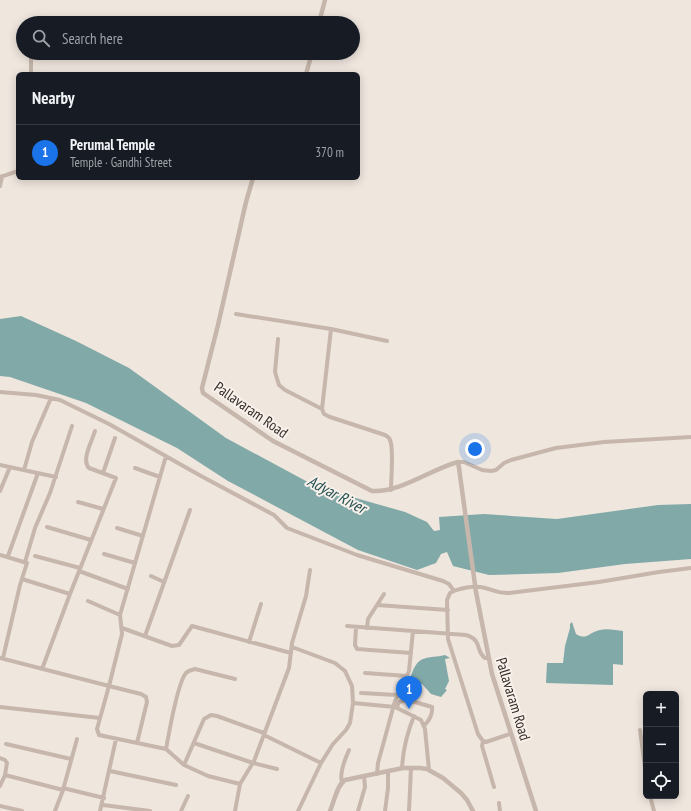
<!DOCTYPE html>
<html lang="en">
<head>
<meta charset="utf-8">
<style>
	:root { --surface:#171b24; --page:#20242c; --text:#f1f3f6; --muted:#9ea1a6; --line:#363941; --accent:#1a73e8 }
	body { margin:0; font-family:"PT Sans Narrow",sans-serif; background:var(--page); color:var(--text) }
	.controls { position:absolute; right:12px; bottom:12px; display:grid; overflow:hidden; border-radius:6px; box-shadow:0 2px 10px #0003 }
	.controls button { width:36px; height:36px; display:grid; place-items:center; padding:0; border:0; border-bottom:1px solid var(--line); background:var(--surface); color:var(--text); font:20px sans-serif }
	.you { position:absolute; left:475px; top:449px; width:14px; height:14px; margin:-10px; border:3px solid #fff; border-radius:50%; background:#1a73e8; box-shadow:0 0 0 6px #1a73e833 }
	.badge { display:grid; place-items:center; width:26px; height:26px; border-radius:50%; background:var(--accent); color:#fff; font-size:13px; font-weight:700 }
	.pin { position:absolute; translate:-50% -33px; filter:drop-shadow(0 1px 2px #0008) }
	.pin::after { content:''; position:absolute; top:21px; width:14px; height:12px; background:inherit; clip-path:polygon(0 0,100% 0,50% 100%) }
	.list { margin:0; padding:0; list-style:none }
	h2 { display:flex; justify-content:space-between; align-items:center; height:52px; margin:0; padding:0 16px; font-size:17px }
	h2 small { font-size:13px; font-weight:400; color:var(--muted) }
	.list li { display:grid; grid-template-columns:26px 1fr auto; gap:12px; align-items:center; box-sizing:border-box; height:56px; padding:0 16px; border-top:1px solid var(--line) }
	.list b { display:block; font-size:15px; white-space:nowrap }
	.list p { margin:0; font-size:13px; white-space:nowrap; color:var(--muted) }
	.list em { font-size:13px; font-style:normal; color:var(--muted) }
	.icon { flex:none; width:22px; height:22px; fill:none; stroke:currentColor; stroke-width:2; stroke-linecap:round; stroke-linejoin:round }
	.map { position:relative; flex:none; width:691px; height:811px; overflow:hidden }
	.search { position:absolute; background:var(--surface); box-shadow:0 2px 10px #0003; left:16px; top:16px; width:344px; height:44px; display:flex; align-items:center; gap:10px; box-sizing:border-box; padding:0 14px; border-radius:22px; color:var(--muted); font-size:15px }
	.panel { position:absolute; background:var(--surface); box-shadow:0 2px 10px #0003; left:16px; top:72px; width:344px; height:108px; border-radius:6px }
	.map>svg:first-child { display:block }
	.water { fill:#80a9a8 }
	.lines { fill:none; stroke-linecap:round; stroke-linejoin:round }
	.minor { stroke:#c6b6ab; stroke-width:4 }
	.tertiary { stroke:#c6b6ab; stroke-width:4.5 }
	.tertiary-bridge { stroke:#c6b6ab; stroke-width:4.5 }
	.labels { text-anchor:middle; stroke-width:4; stroke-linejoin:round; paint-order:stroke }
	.street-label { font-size:15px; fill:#352c29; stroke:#f8f0ea }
	.water-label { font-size:16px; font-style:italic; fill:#245151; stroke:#f8f0ea }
</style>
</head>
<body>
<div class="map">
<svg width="691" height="811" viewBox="0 0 691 811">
	<rect width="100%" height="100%" fill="#efe6de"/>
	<path class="water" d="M 21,316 L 76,341 L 129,368 L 226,438 L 317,487 L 405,512 L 427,522 L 434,531 L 440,530 L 439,517 L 484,514 L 557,519 L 658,505 L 691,504 L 691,559 L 625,564 L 558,573 L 489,575 L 453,566 L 447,552 L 441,554 L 436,563 L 417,570 L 358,550 L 228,481 L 177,448 L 86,403 L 10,377 L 0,376 L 0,319 Z
		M 572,622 L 576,634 C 587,641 589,632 600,630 C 607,628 616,630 623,631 L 623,665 L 613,664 L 613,685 L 546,683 L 547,663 L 563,663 L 565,646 L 570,628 L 570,624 Z
		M 445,655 L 450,658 L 445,659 L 449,681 L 445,689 L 447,690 L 441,697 L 431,694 L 422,684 L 412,684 L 409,682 C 409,678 411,676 412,673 C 419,654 428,659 445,655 Z"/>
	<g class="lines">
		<path class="minor" d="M 31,74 L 31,53
			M 0,177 L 18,171
			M 0,186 L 2,176
			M 236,314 L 331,329 L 322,409 L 324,414 L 330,417 L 385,435 C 388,437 389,437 390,440 C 394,448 391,479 391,490
			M 331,329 L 387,341
			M 278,339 L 275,372 L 279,385 L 285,390 L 322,409
			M 0,392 L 36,395 L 60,400 L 109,424 L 201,476 L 274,515 L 287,528 L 357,555 L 443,581 L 449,584 L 454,591
			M 458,462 L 464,462 L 482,470 L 491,471 L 496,470 L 504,463 L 511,460 L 556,448 L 604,442 L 691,437
			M 0,465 L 56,477
			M 135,468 L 160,477
			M 24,470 L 32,442 L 51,398
			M 103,473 L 115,438
			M 0,491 L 10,467
			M 78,502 L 103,509
			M 47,527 L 91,540
			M 117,528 L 143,536
			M 104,554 L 135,563
			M 0,555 L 27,563 L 20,585 L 3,658
			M 8,556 L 38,473
			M 35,556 L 80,568
			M 25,562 L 35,528 L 50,493 L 72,426
			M 79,571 L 128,589
			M 151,576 L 164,582
			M 22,579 L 70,594
			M 384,594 L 377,605 L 448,610
			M 88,601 L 120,615
			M 347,626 L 466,635 C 483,640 475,651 485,658 L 488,658
			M 356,627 L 355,645 L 357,649 L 411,653
			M 122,628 L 172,646 L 179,645 L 192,626 L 291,653
			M 367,628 L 368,619 L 377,605
			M 145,636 L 190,510
			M 249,642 L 261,604
			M 292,647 L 335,663 L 345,671 L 352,686 L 353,703 L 350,723 L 346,730 L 333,744 L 321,763 L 298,811
			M 0,658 L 109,686 L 97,729 L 99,735 L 166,749 L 184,765 L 208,776 L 240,784
			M 42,669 L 70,594 L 116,478 L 89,468 C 81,460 92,441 95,431
			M 365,673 L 407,676
			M 361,693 L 397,695
			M 353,703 L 395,707 L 421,720 L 425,729 L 429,770
			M 0,707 L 100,718
			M 397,707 L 399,702 L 408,700 L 432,707 C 433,713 429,722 424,725
			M 640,730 L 646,775
			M 510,734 L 486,742 L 483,741 L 478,734 L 448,639 L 447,600 L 450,593 C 459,588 474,585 485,588 C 494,590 499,594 509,593 L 599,582 L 659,572 L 691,568
			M 264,735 L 321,763
			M 483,741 L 482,746 L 494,787
			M 137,743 L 147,702 L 146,697 L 141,694 L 109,686 L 122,634 L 120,615 L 166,456
			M 194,743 L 253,763 L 277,769
			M 6,744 L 71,759
			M 166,749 C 169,734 177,683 186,673 C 189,670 191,670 195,669 L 235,679
			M 0,758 L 5,760 L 7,763 L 5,775 L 0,786
			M 184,765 L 204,719 L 211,715 L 217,716 L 264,733
			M 402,768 C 403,750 407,733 414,716
			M 110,771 L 176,785
			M 377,774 L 378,763 L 395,701 L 409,671 L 413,631
			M 5,775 L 63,790
			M 342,782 C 339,773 345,759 349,750
			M 63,788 L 104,798
			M 650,796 L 654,811
			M 499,803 L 500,811
			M 103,805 L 150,811
			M 0,806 L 22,811
			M 55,811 L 63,790 L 77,739
			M 100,811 L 116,739
			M 181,811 L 188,796
			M 235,811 L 240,784 L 254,761 L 289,668 L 292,643 L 306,596 L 310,570
			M 358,811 L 365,787 L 364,776
			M 385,811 L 388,788 L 388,771
			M 409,811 L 411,768"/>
		<path class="tertiary" d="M 319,23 L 325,0
			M 306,74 L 312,53
			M 253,178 L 246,202 L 218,325 L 202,388 L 203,393 L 273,441 L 372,491 C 400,493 431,469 458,462 L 459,468
			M 476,592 L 492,674 L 536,811
			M 330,811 C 334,802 337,785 345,780 L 403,768 L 420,768 L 427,769 L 443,778 L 461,793 L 467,800 L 473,811"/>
		<path class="tertiary-bridge" d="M 459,468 L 476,592"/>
	</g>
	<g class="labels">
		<g class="street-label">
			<text transform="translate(251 410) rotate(35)" y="5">Pallavaram Road</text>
			<text transform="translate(513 699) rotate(73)" y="5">Pallavaram Road</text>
		</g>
		<g class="water-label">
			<text transform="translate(337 494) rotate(28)" y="6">Adyar River</text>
		</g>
	</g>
</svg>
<div class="controls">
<button>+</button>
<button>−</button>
<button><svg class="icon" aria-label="locate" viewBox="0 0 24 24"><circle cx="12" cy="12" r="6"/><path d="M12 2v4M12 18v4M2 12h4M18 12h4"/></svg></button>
</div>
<div class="you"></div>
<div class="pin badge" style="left:409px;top:709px">1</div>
<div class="search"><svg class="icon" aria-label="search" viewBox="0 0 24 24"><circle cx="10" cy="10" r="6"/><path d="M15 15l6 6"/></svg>Search here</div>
<section class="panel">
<h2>Nearby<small></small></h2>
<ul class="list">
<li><span class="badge">1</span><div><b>Perumal Temple</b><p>Temple · Gandhi Street</p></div><em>370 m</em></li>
</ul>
</section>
</div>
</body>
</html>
